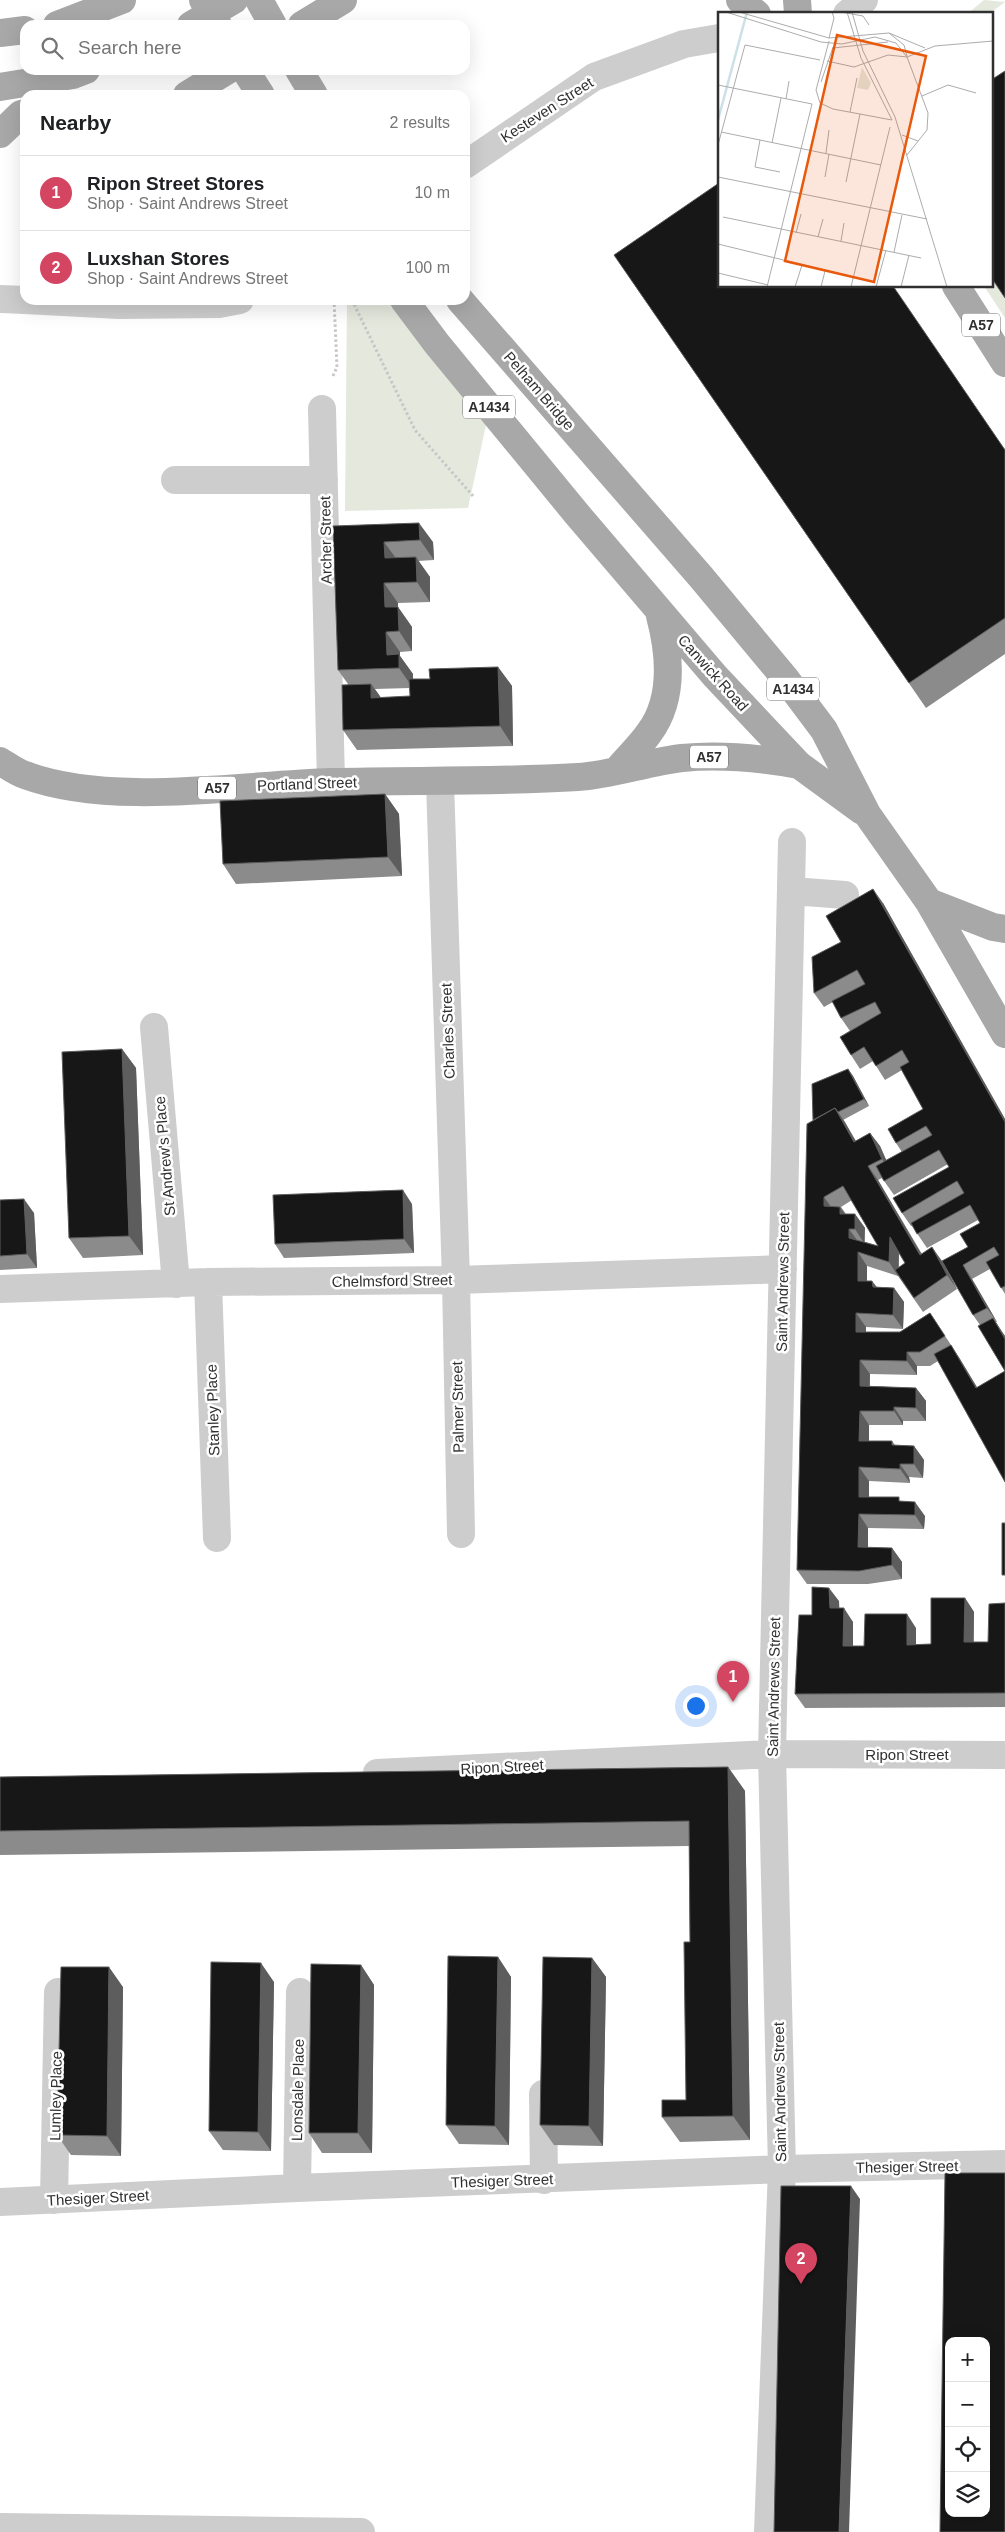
<!DOCTYPE html>
<html lang="en">
<head>
<meta charset="utf-8">
<style>
	:root { --surface:#fff; --page:#f6f6f6; --text:#202124; --muted:#757577; --line:#e0e0e0; --accent:#d44562 }
	body { margin:0; font-family:Arial,sans-serif; background:var(--page); color:var(--text) }
	.controls { position:absolute; right:15px; bottom:15px; display:grid; overflow:hidden; border-radius:10px; box-shadow:0 5px 20px #0002 }
	.controls button { width:45px; height:45px; display:grid; place-items:center; padding:0; border:0; border-bottom:1px solid var(--line); background:var(--surface); color:var(--text); font:25px sans-serif }
	.you { position:absolute; left:695px; top:1705px; width:18px; height:18px; margin:-12px; border:4px solid #fff; border-radius:50%; background:#1a73e8; box-shadow:0 0 0 8px #1a73e833 }
	.badge { display:grid; place-items:center; width:32px; height:32px; border-radius:50%; background:var(--accent); color:#fff; font-size:16px; font-weight:700 }
	.pin { position:absolute; translate:-50% -41px; filter:drop-shadow(0 1px 2px #0008) }
	.pin::after { content:''; position:absolute; top:26px; width:18px; height:15px; background:inherit; clip-path:polygon(0 0,100% 0,50% 100%) }
	.list { margin:0; padding:0; list-style:none }
	h2 { display:flex; justify-content:space-between; align-items:center; height:65px; margin:0; padding:0 20px; font-size:21px }
	h2 small { font-size:16px; font-weight:400; color:var(--muted) }
	.list li { display:grid; grid-template-columns:32px 1fr auto; gap:15px; align-items:center; box-sizing:border-box; height:75px; padding:0 20px; border-top:1px solid var(--line) }
	.list b { display:block; font-size:19px; white-space:nowrap }
	.list p { margin:0; font-size:16px; white-space:nowrap; color:var(--muted) }
	.list em { font-size:16px; font-style:normal; color:var(--muted) }
	.icon { flex:none; width:28px; height:28px; fill:none; stroke:currentColor; stroke-width:2; stroke-linecap:round; stroke-linejoin:round }
	.map { position:relative; flex:none; width:1005px; height:2532px; overflow:hidden }
	.search { position:absolute; background:var(--surface); box-shadow:0 5px 20px #0002; left:20px; top:20px; width:450px; height:55px; display:flex; align-items:center; gap:12px; box-sizing:border-box; padding:0 18px; border-radius:15px; color:var(--muted); font-size:19px }
	.panel { position:absolute; background:var(--surface); box-shadow:0 5px 20px #0002; left:20px; top:90px; width:450px; height:215px; border-radius:15px }
	.map>svg:first-child { display:block }
	.green { fill:#e4e8dd }
	.lines { fill:none; stroke-linecap:round; stroke-linejoin:round }
	.path { stroke:#c7c7c7; stroke-width:3; stroke-dasharray:2.5 2.5; stroke-linecap:butt }
	.minor { stroke:#cdcdcd; stroke-width:28 }
	.major { stroke:#a8a8a8; stroke-width:28 }
	.major-bridge { stroke:#a8a8a8; stroke-width:28 }
	.wall { fill:#8b8b8b; fill-rule:evenodd }
	.shaded-wall { fill:#5d5d5d }
	.building { fill:#171717; stroke:#5d5d5d; fill-rule:evenodd }
	.labels { text-anchor:middle; stroke-width:5; stroke-linejoin:round; paint-order:stroke }
	.shield { fill:#fff; stroke:#6e6e6e; stroke-width:1 }
	.shield-label { font-size:14px; font-weight:bold; fill:#303030 }
	.street-label { font-size:15px; fill:#303030; stroke:#fff }
	.inset-river { fill:none; stroke:#cbe0e7; stroke-width:2.5 }
	.inset-road { fill:none; stroke:#acacac; stroke-width:1 }
	.view { fill:#e8590c; fill-opacity:0.15; stroke:#e8590c; stroke-width:2.5 }
	.inset-edge { fill:none; stroke:#303030; stroke-width:2.5 }
</style>
</head>
<body>
<div class="map">
<svg width="1005" height="2532" viewBox="0 0 1005 2532">
	<rect width="100%" height="100%" fill="#fff"/>
	<path class="green" d="M 984,0 L 1005,2 L 989,14 L 967,14 Z
		M 991,276 L 1005,297 L 1005,318 L 984,286 L 991,286 Z
		M 347,300 L 394,300 L 486,425 L 468,508 L 345,511 Z"/>
	<g class="lines">
		<path class="path" d="M 352,300 L 415,430 L 473,496
			M 333,376 L 337,367 L 334,300"/>
		<path class="minor" d="M 847,14 L 864,0
			M 465,165 L 594,77 L 684,44 L 719,38
			M 0,299 L 25,300
			M 25,300 L 119,305 L 219,304 L 240,300
			M 322,409 L 331,782
			M 175,480 L 324,480
			M 440,782 L 456,1280 L 461,1534
			M 792,891 L 845,895
			M 154,1027 L 176,1284
			M 208,1282 L 217,1538
			M 0,1289 L 208,1282 L 456,1280 L 783,1269
			M 377,1773 L 772,1754 L 1005,1755
			M 543,2094 L 544,2180
			M 297,2188 L 300,1992
			M 54,2200 L 58,1992
			M 0,2202 L 297,2188 L 782,2169 L 1005,2164
			M 0,2527 L 361,2532
			M 768,2532 L 782,2169 L 772,1754 L 792,842"/>
		<path class="major" d="M 259,0 L 273,25
			M 740,0 L 757,14
			M 797,0 L 798,14
			M 57,25 L 122,0
			M 191,25 L 234,0
			M 302,25 L 343,0
			M 0,33 L 25,30
			M 245,70 L 261,95
			M 299,70 L 314,95
			M 0,87 L 73,75 L 86,70
			M 187,95 L 228,70
			M 0,134 L 21,114 L 25,113
			M 956,286 L 1005,363
			M 404,300 L 437,344 L 576,513 L 715,676 L 799,765 L 862,811
			M 460,300 L 701,577 L 785,678 L 824,730 L 867,814 L 929,902 L 1005,1034
			M 0,761 C 8,766 16,772 25,775 C 112,807 238,785 331,782 C 413,780 496,782 578,777 C 611,775 648,762 682,758 C 722,754 760,758 799,765
			M 618,769 C 628,757 640,746 649,733 C 674,700 670,654 660,616
			M 929,902 L 993,927 L 1005,929"/>
		<path class="major-bridge" d="M 203,0 L 218,25"/>
	</g>
	<path class="wall" d="M 614,255 L 1005,449 L 1005,654 L 926,708 Z
		M 333,526 L 433,542 L 434,560 L 418,561 L 430,577 L 430,602 L 398,603 L 398,607 L 412,627 L 412,651 L 400,652 L 400,656 L 413,674 L 413,679 L 430,679 L 498,667 L 512,686 L 513,746 L 357,750 L 343,730 L 348,684 L 338,670 ZM 410,688 L 410,696 L 381,698 L 375,689 Z
		M 385,794 L 399,814 L 402,876 L 236,884 L 223,864 Z
		M 883,903 L 1005,1119 L 1005,1294 L 990,1269 L 972,1279 L 997,1322 L 996,1322 L 1005,1336 L 1005,1482 L 938,1361 L 930,1366 L 917,1366 L 917,1375 L 870,1374 L 870,1386 L 916,1388 L 926,1401 L 926,1421 L 903,1421 L 903,1425 L 869,1425 L 869,1441 L 892,1441 L 895,1445 L 914,1446 L 924,1460 L 923,1478 L 909,1477 L 910,1483 L 869,1481 L 869,1497 L 902,1502 L 925,1516 L 924,1529 L 868,1528 L 868,1548 L 892,1548 L 902,1562 L 902,1579 L 868,1584 L 807,1584 L 797,1570 L 813,1120 L 848,1069 L 853,1076 L 869,1106 L 843,1120 L 856,1141 L 870,1133 L 880,1146 L 886,1160 L 902,1152 L 896,1143 L 923,1109 L 902,1070 L 885,1080 L 873,1061 L 860,1069 L 851,1055 L 850,1031 L 841,1018 L 833,1002 L 824,1007 L 814,993 L 841,942 ZM 948,1164 L 949,1167 L 902,1213 L 911,1226 L 912,1226 L 927,1248 L 978,1220 L 980,1223 L 968,1247 L 942,1261 L 973,1315 L 980,1325 L 1005,1371 L 977,1388 L 960,1359 L 930,1313 L 900,1332 L 866,1332 L 866,1327 L 903,1329 L 904,1302 L 894,1288 L 877,1287 L 872,1281 L 867,1281 L 867,1266 L 898,1276 L 923,1312 L 957,1289 L 942,1261 L 922,1254 L 878,1180 L 882,1178 L 894,1195 ZM 852,1200 L 878,1246 L 865,1242 L 865,1228 L 855,1214 L 846,1214 L 841,1207 ZM 899,1254 L 905,1263 L 899,1268 Z
		M 122,1049 L 136,1068 L 143,1255 L 83,1258 L 69,1238 Z
		M 0,1200 L 34,1213 L 37,1268 L 0,1270 Z
		M 412,1204 L 414,1253 L 284,1258 L 275,1244 Z
		M 965,1598 L 974,1612 L 974,1642 L 988,1642 L 1005,1603 L 1005,1707 L 805,1708 L 795,1694 L 812,1615 L 839,1601 L 839,1608 L 853,1622 L 853,1646 L 864,1646 L 916,1628 L 916,1644 L 931,1644 Z
		M 728,1767 L 745,1791 L 750,2140 L 680,2142 L 662,2117 L 686,2100 L 690,1942 L 689,1846 L 0,1855 L 0,1777 Z
		M 498,1957 L 511,1977 L 509,2145 L 459,2144 L 446,2125 Z
		M 592,1958 L 606,1977 L 603,2146 L 554,2145 L 540,2125 Z
		M 361,1965 L 374,1985 L 372,2153 L 322,2153 L 309,2133 Z
		M 274,1982 L 271,2151 L 223,2150 L 209,2131 Z
		M 123,1987 L 121,2156 L 71,2155 L 57,2135 Z"/>
	<path class="shaded-wall" d="M 419,523 L 433,542 L 434,560 L 420,540 Z
		M 384,542 L 398,561 L 385,558 Z
		M 416,557 L 430,577 L 430,602 L 417,582 Z
		M 384,583 L 398,603 L 398,607 L 412,627 L 412,651 L 399,631 L 385,607 Z
		M 386,632 L 400,652 L 400,656 L 413,674 L 413,688 L 399,668 L 387,655 Z
		M 498,667 L 512,686 L 513,746 L 500,726 Z
		M 371,684 L 385,703 L 371,698 Z
		M 385,794 L 399,814 L 402,876 L 388,857 Z
		M 873,889 L 883,903 L 1005,1119 L 1005,1122 Z
		M 122,1049 L 136,1068 L 143,1255 L 129,1236 Z
		M 848,1069 L 853,1076 L 869,1106 L 864,1099 Z
		M 835,1108 L 845,1122 L 864,1156 L 854,1142 Z
		M 870,1133 L 880,1146 L 892,1173 L 882,1159 Z
		M 868,1166 L 878,1180 L 930,1269 L 920,1255 Z
		M 403,1190 L 412,1204 L 414,1253 L 404,1239 Z
		M 824,1197 L 834,1211 L 824,1206 Z
		M 24,1199 L 34,1213 L 37,1268 L 27,1254 Z
		M 840,1207 L 850,1221 L 840,1214 Z
		M 855,1214 L 865,1228 L 864,1243 L 855,1229 Z
		M 849,1229 L 859,1243 L 849,1238 Z
		M 890,1237 L 899,1251 L 898,1276 L 889,1262 Z
		M 932,1247 L 942,1261 L 957,1289 L 947,1275 Z
		M 858,1252 L 867,1266 L 867,1295 L 858,1281 Z
		M 963,1265 L 972,1279 L 997,1322 L 987,1308 Z
		M 872,1281 L 882,1295 L 873,1287 Z
		M 894,1288 L 904,1302 L 903,1329 L 893,1315 Z
		M 856,1313 L 866,1327 L 866,1346 L 856,1332 Z
		M 930,1313 L 960,1359 L 986,1402 L 976,1388 L 952,1347 Z
		M 993,1318 L 1002,1332 L 1005,1336 L 1005,1339 Z
		M 907,1352 L 917,1366 L 917,1375 L 907,1361 Z
		M 860,1360 L 870,1374 L 869,1400 L 860,1386 Z
		M 916,1388 L 926,1401 L 926,1421 L 916,1408 Z
		M 894,1407 L 903,1421 L 903,1425 L 894,1411 Z
		M 860,1411 L 869,1425 L 869,1454 L 859,1441 Z
		M 914,1446 L 924,1460 L 923,1478 L 914,1464 Z
		M 900,1464 L 909,1477 L 910,1483 L 900,1469 Z
		M 859,1467 L 869,1481 L 869,1511 L 859,1497 Z
		M 915,1502 L 925,1516 L 924,1529 L 915,1515 Z
		M 859,1514 L 868,1528 L 868,1561 L 858,1547 Z
		M 892,1548 L 902,1562 L 902,1579 L 892,1565 Z
		M 829,1588 L 839,1601 L 840,1622 L 830,1608 Z
		M 965,1598 L 974,1612 L 973,1656 L 964,1642 Z
		M 844,1608 L 853,1622 L 853,1660 L 843,1646 Z
		M 907,1614 L 916,1628 L 916,1658 L 907,1645 Z
		M 728,1767 L 745,1791 L 750,2140 L 733,2116 Z
		M 498,1957 L 511,1977 L 509,2145 L 495,2126 Z
		M 592,1958 L 606,1977 L 603,2146 L 589,2126 Z
		M 261,1963 L 274,1982 L 271,2151 L 258,2132 Z
		M 361,1965 L 374,1985 L 372,2153 L 358,2133 Z
		M 109,1967 L 123,1987 L 121,2156 L 107,2136 Z
		M 851,2186 L 860,2199 L 849,2532 L 839,2532 Z"/>
	<path class="building" d="M 1005,71 L 1005,298 L 991,277 L 991,80 Z
		M 719,183 L 719,286 L 893,286 L 1005,450 L 1005,618 L 909,683 L 614,255 Z
		M 419,523 L 420,540 L 384,542 L 385,558 L 416,557 L 417,582 L 384,583 L 385,607 L 398,607 L 399,631 L 386,632 L 387,655 L 399,654 L 399,668 L 338,670 L 333,526 Z
		M 498,667 L 500,726 L 343,730 L 342,685 L 371,684 L 371,698 L 410,696 L 409,679 L 430,679 L 429,669 Z
		M 385,794 L 388,857 L 223,864 L 220,801 Z
		M 873,889 L 1005,1122 L 1005,1286 L 1001,1288 L 986,1262 L 999,1255 L 994,1247 L 963,1265 L 987,1308 L 973,1315 L 942,1261 L 968,1247 L 960,1234 L 980,1223 L 970,1205 L 917,1234 L 911,1223 L 964,1193 L 957,1181 L 902,1213 L 893,1198 L 949,1167 L 939,1150 L 884,1181 L 876,1166 L 932,1135 L 926,1126 L 896,1143 L 888,1129 L 923,1109 L 900,1067 L 909,1062 L 902,1050 L 876,1066 L 864,1047 L 851,1055 L 840,1037 L 881,1013 L 875,1002 L 841,1018 L 832,1001 L 865,984 L 857,970 L 814,993 L 812,957 L 841,942 L 826,916 Z
		M 122,1049 L 129,1236 L 69,1238 L 62,1052 Z
		M 848,1069 L 864,1099 L 838,1112 L 835,1108 L 813,1120 L 812,1084 Z
		M 835,1108 L 854,1142 L 870,1133 L 882,1159 L 868,1166 L 920,1255 L 932,1247 L 947,1275 L 914,1298 L 895,1270 L 905,1263 L 890,1237 L 889,1262 L 858,1252 L 858,1281 L 872,1281 L 873,1287 L 894,1288 L 893,1315 L 856,1313 L 856,1332 L 900,1332 L 930,1313 L 945,1336 L 920,1352 L 907,1352 L 907,1361 L 860,1360 L 860,1386 L 916,1388 L 916,1408 L 894,1407 L 894,1411 L 860,1411 L 859,1441 L 892,1441 L 892,1445 L 914,1446 L 914,1464 L 900,1464 L 900,1469 L 859,1467 L 859,1497 L 899,1497 L 899,1501 L 915,1502 L 915,1515 L 859,1514 L 858,1547 L 892,1548 L 892,1565 L 859,1571 L 797,1570 L 807,1124 ZM 843,1186 L 878,1246 L 849,1238 L 849,1229 L 855,1229 L 855,1214 L 840,1214 L 840,1207 L 824,1206 L 824,1197 Z
		M 403,1190 L 404,1239 L 275,1244 L 273,1195 Z
		M 24,1199 L 27,1254 L 0,1256 L 0,1200 Z
		M 993,1318 L 1005,1339 L 1005,1482 L 934,1354 L 951,1345 L 976,1388 L 1005,1371 L 978,1326 Z
		M 1002,1523 L 1005,1523 L 1005,1575 L 1002,1575 Z
		M 812,1587 L 829,1588 L 830,1608 L 844,1608 L 843,1646 L 864,1646 L 865,1614 L 907,1614 L 907,1645 L 931,1644 L 931,1598 L 965,1598 L 964,1642 L 988,1642 L 989,1604 L 1005,1603 L 1005,1693 L 795,1694 L 799,1615 L 812,1615 Z
		M 728,1767 L 733,2116 L 662,2117 L 662,2100 L 686,2100 L 684,1942 L 690,1942 L 689,1821 L 0,1831 L 0,1777 Z
		M 448,1956 L 498,1957 L 495,2126 L 446,2125 Z
		M 543,1957 L 592,1958 L 589,2126 L 540,2125 Z
		M 211,1962 L 261,1963 L 258,2132 L 209,2131 Z
		M 311,1964 L 361,1965 L 358,2133 L 309,2133 Z
		M 61,1967 L 109,1967 L 107,2136 L 57,2135 Z
		M 945,2173 L 1005,2173 L 1005,2532 L 940,2532 ZM 949,2341 L 986,2341 L 986,2513 L 949,2513 Z
		M 781,2186 L 851,2186 L 839,2532 L 774,2532 Z"/>
	<g class="labels">
		<g class="shield">
			<rect x="962" y="313.5" width="38" height="23" rx="4"/>
			<rect x="463" y="395.5" width="52" height="23" rx="4"/>
			<rect x="767" y="677.5" width="52" height="23" rx="4"/>
			<rect x="690" y="745.5" width="38" height="23" rx="4"/>
			<rect x="198" y="776.5" width="38" height="23" rx="4"/>
		</g>
		<g class="shield-label">
			<text x="981" y="330">A57</text>
			<text x="489" y="412">A1434</text>
			<text x="793" y="694">A1434</text>
			<text x="709" y="762">A57</text>
			<text x="217" y="793">A57</text>
		</g>
		<g class="street-label">
			<text transform="translate(547 110) rotate(-33)" y="5">Kesteven Street</text>
			<text transform="translate(539 391) rotate(49)" y="5">Pelham Bridge</text>
			<text transform="translate(326 540) rotate(-91)" y="5">Archer Street</text>
			<text transform="translate(713 673) rotate(48)" y="5">Canwick Road</text>
			<text transform="translate(307 784) rotate(-2)" y="5">Portland Street</text>
			<text transform="translate(448 1031) rotate(-92)" y="5">Charles Street</text>
			<text transform="translate(165 1156) rotate(-95)" y="5">St Andrew's Place</text>
			<text transform="translate(392 1281) rotate(-1)" y="5">Chelmsford Street</text>
			<text transform="translate(783 1282) rotate(-89)" y="5">Saint Andrews Street</text>
			<text transform="translate(458 1407) rotate(-91)" y="5">Palmer Street</text>
			<text transform="translate(213 1410) rotate(-92)" y="5">Stanley Place</text>
			<text transform="translate(774 1687) rotate(-89)" y="5">Saint Andrews Street</text>
			<text x="907" y="1760">Ripon Street</text>
			<text transform="translate(502 1767) rotate(-3)" y="5">Ripon Street</text>
			<text transform="translate(298 2090) rotate(-89)" y="5">Lonsdale Place</text>
			<text transform="translate(780 2092) rotate(-91)" y="5">Saint Andrews Street</text>
			<text transform="translate(56 2096) rotate(-89)" y="5">Lumley Place</text>
			<text transform="translate(907 2167) rotate(-1)" y="5">Thesiger Street</text>
			<text transform="translate(502 2181) rotate(-2)" y="5">Thesiger Street</text>
			<text transform="translate(98 2198) rotate(-3)" y="5">Thesiger Street</text>
		</g>
	</g>
	<g transform="translate(718 12)">
		<rect width="275" height="275" fill="#fff"/>
		<path d="M 144,55 L 153,71 L 150,78 L 139,76 Z" fill="#e4e8dd"/>
		<path class="inset-river" d="M 0,108 L 29,0"/>
		<path class="inset-road" d="M 8,0 L 103,30 L 124,32 L 157,25 L 178,31 L 189,45 L 210,101 L 209,118 L 189,143M 21,0 L 111,26 L 171,21 L 186,33 L 189,44M 123,0 L 145,4 L 151,13M 129,0 L 143,46 L 174,108M 134,0 L 145,39 L 177,105 L 229,275M 171,21 L 207,36M 111,26 L 116,6 L 114,0M 111,29 L 98,78 L 102,91 L 115,97 L 174,108M 115,36 L 170,30M 109,49 L 136,55 L 170,43 L 189,45 L 217,34 L 275,29M 103,70 L 115,35M 0,73 L 94,92 L 49,275M 204,84 L 230,73 L 258,81M 68,87 L 71,69M 132,100 L 139,66M 3,120 L 163,153M 184,123 L 200,129M 42,128 L 37,155 L 62,160M 54,131 L 63,86M 0,133 L 27,33 L 102,48M 108,141 L 111,118M 0,165 L 209,207M 107,165 L 111,142M 128,170 L 142,102M 5,205 L 203,246M 78,221 L 83,202M 100,225 L 105,207M 123,229 L 126,211M 0,232 L 135,265M 176,240 L 184,203M 0,261 L 50,273M 77,275 L 84,253M 103,275 L 107,259M 133,275 L 172,115M 158,275 L 168,238M 183,275 L 191,243"/>
		<path class="view" d="M 119,23 L 208,44 L 156,270 L 67,249 Z"/>
		<rect width="275" height="275" class="inset-edge"/>
	</g>
</svg>
<div class="controls">
<button>+</button>
<button>−</button>
<button><svg class="icon" aria-label="locate" viewBox="0 0 24 24"><circle cx="12" cy="12" r="6"/><path d="M12 2v4M12 18v4M2 12h4M18 12h4"/></svg></button>
<button><svg class="icon" aria-label="layers" viewBox="0 0 24 24"><path d="M12 4l9 5-9 5-9-5zM3 14l9 5 9-5"/></svg></button>
</div>
<div class="you"></div>
<div class="pin badge" style="left:733px;top:1702px">1</div>
<div class="pin badge" style="left:801px;top:2284px">2</div>
<div class="search"><svg class="icon" aria-label="search" viewBox="0 0 24 24"><circle cx="10" cy="10" r="6"/><path d="M15 15l6 6"/></svg>Search here</div>
<section class="panel">
<h2>Nearby<small>2 results</small></h2>
<ul class="list">
<li><span class="badge">1</span><div><b>Ripon Street Stores</b><p>Shop · Saint Andrews Street</p></div><em>10 m</em></li>
<li><span class="badge">2</span><div><b>Luxshan Stores</b><p>Shop · Saint Andrews Street</p></div><em>100 m</em></li>
</ul>
</section>
</div>
</body>
</html>
